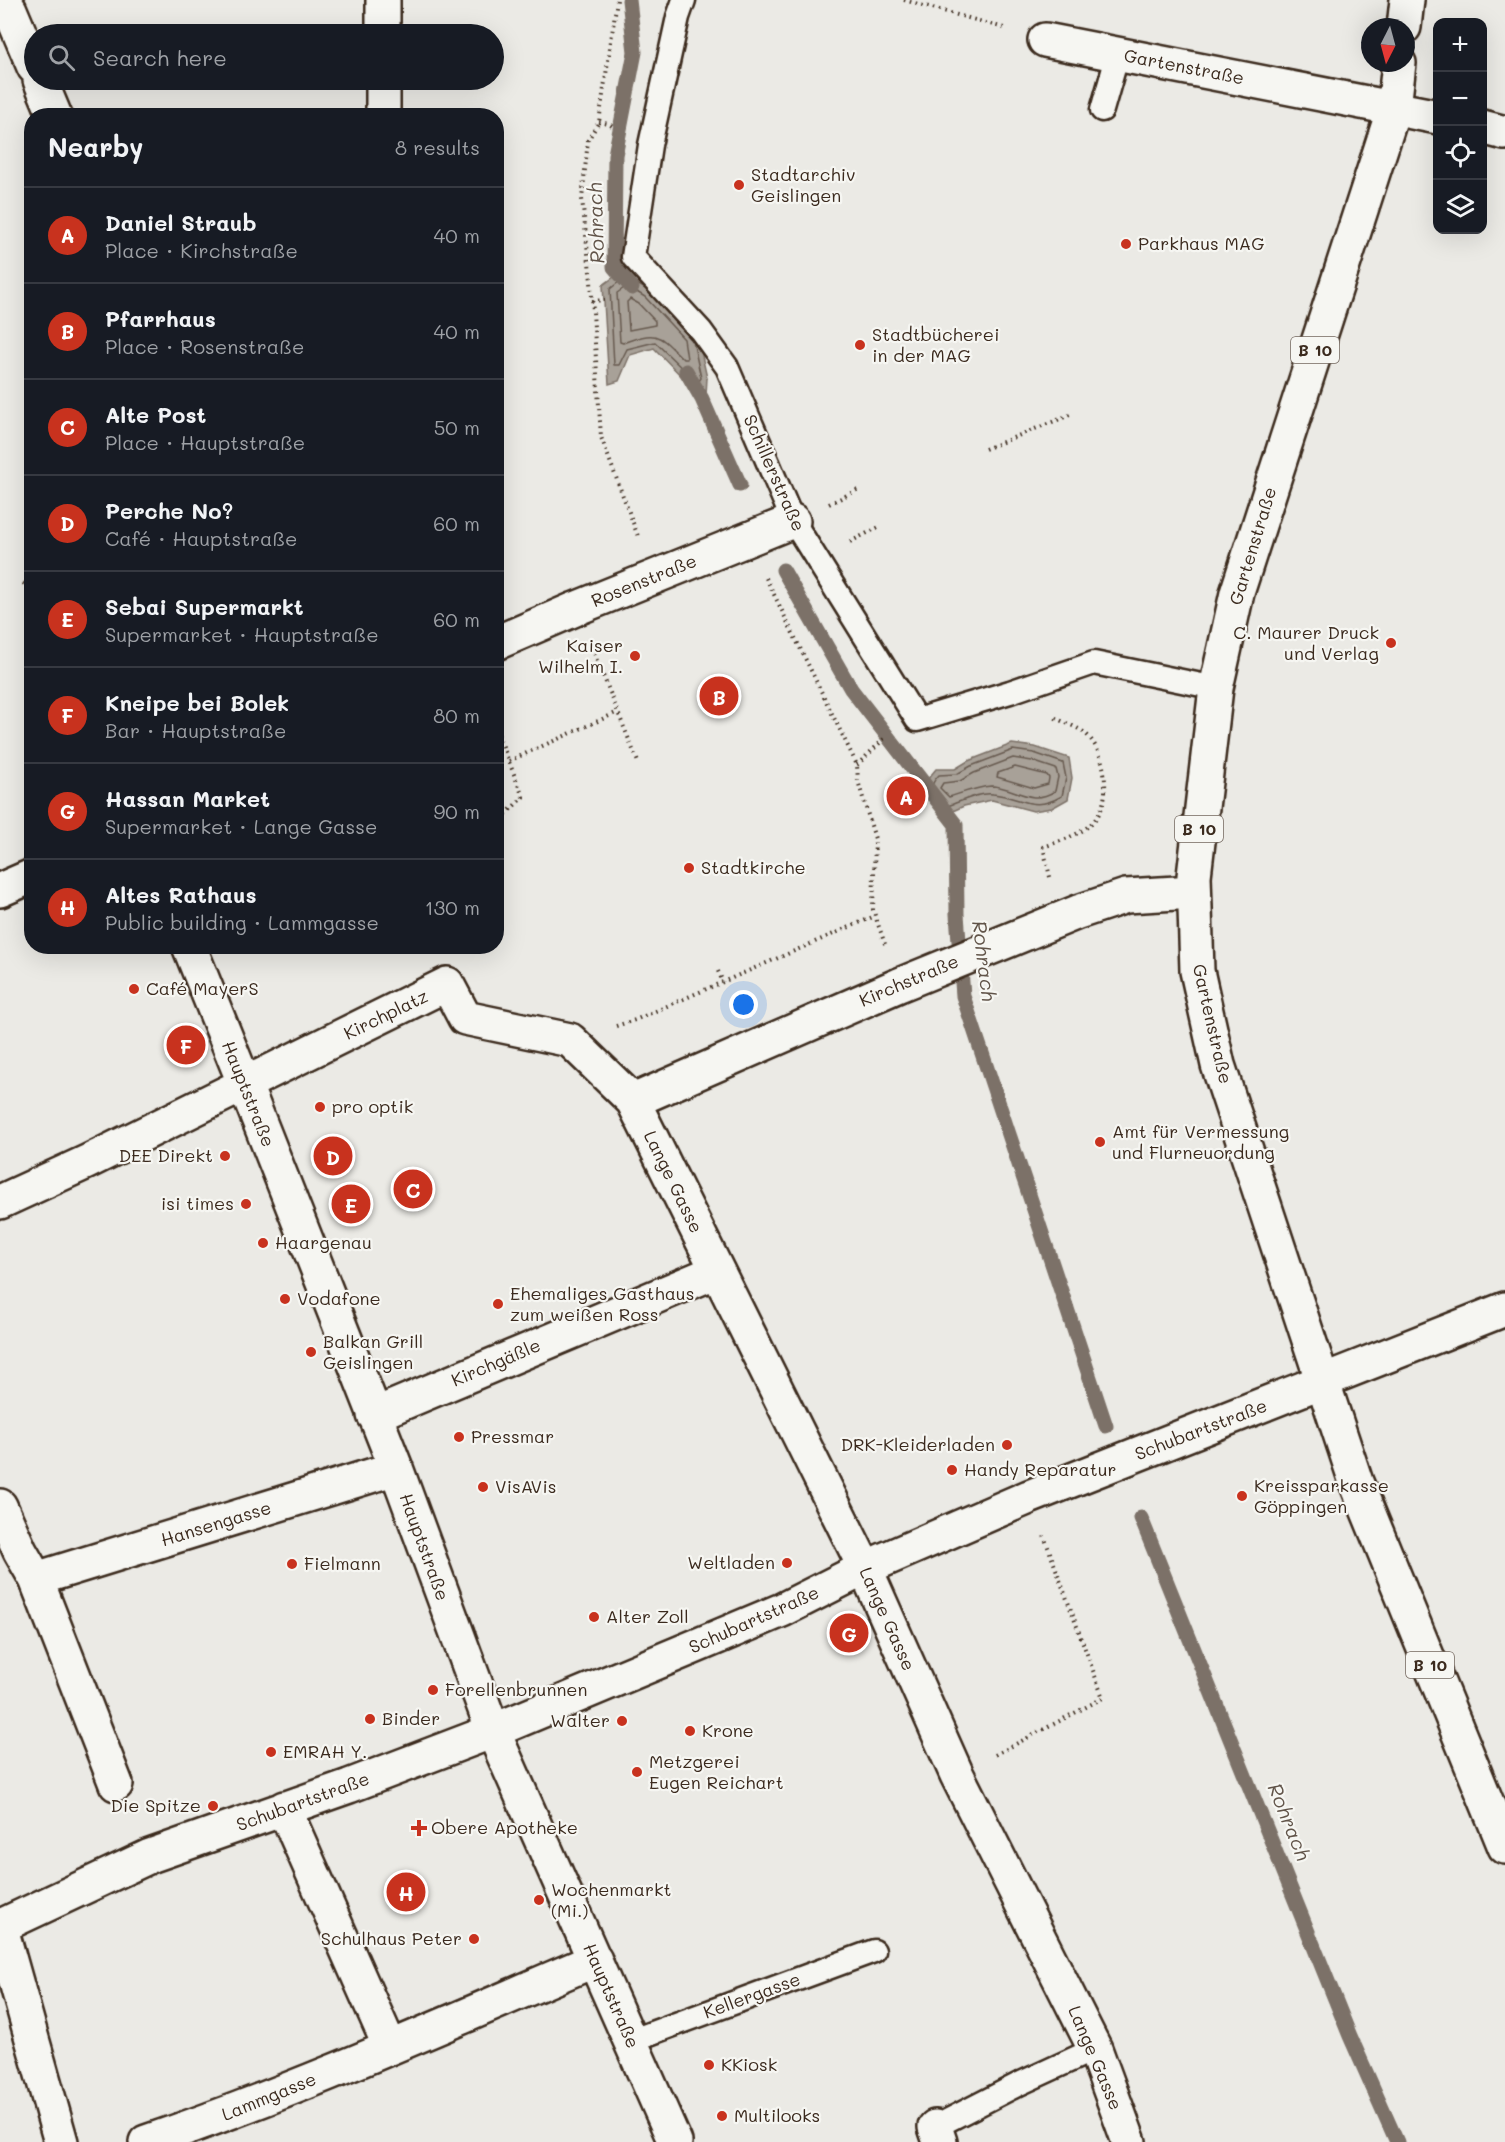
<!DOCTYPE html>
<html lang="en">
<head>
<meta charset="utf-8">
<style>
	:root { --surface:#171b24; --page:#20242c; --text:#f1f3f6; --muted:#9ea1a6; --line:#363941; --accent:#c8321e }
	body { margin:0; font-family:Mali,sans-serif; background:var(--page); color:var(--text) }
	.controls { position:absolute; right:18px; top:18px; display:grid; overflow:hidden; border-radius:12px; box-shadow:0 6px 24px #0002 }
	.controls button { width:54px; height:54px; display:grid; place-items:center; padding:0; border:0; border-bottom:2px solid var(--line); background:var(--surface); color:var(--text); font:30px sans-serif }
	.compass { position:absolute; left:1361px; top:18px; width:54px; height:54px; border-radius:50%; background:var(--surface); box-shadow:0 6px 24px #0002; rotate:186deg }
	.you { position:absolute; left:744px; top:1005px; width:21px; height:21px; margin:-15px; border:4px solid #fff; border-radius:50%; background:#1a73e8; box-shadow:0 0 0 9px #1a73e833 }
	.badge { display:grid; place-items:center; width:39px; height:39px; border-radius:50%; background:var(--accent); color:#fff; font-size:20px; font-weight:700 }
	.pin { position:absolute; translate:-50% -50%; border:3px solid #fff; box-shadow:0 2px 6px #0006 }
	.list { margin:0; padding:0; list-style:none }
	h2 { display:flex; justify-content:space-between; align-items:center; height:78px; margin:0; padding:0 24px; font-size:26px }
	h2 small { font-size:20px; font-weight:400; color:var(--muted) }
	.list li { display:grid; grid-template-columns:39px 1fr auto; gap:18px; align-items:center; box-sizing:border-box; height:96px; padding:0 24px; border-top:2px solid var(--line) }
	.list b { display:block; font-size:22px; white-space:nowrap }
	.list p { margin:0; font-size:20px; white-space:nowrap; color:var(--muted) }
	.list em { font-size:20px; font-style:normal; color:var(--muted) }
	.icon { flex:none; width:33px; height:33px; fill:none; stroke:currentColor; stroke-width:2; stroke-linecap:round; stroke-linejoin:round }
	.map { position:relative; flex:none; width:1505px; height:2142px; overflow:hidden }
	.search { position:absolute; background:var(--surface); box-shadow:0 6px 24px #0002; left:24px; top:24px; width:480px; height:66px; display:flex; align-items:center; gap:15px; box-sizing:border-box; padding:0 21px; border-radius:33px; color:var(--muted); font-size:22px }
	.panel { position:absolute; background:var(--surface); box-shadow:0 6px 24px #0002; left:24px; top:108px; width:480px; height:846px; border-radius:24px }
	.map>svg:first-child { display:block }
	.water { fill:#a8a198; stroke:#7c7167; stroke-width:1.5 }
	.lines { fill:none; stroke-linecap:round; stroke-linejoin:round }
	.shore { stroke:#675a4f; stroke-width:1.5 }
	.stream { stroke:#7c7167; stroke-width:15 }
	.lane-casing { stroke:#3b2a1e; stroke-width:27 }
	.street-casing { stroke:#3b2a1e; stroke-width:38 }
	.secondary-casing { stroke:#3b2a1e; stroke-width:38 }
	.primary-casing { stroke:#3b2a1e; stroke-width:38 }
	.path { stroke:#3b2a1e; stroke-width:4; stroke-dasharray:1.5 4.5; stroke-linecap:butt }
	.lane { stroke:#f6f6f2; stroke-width:22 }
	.street { stroke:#f6f6f2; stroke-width:33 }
	.secondary { stroke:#f6f6f2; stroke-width:33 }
	.primary { stroke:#f6f6f2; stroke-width:33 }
	.poi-dot { fill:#c8321e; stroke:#f6f6f2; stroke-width:2 }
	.labels { text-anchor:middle; stroke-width:4.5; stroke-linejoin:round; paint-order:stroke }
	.shield { fill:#f6f6f2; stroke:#73675e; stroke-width:1.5 }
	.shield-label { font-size:16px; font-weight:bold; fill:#3b2a1e }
	.street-label { font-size:18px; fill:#3b2a1e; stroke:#f6f6f2 }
	.poi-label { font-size:18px; fill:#3b2a1e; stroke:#f6f6f2; text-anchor:start }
	.water-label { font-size:20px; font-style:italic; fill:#615449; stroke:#f6f6f2 }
</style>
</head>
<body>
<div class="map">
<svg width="1505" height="2142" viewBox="0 0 1505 2142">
	<rect width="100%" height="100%" fill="#ebeae5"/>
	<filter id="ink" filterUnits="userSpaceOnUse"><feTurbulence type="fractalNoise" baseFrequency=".0167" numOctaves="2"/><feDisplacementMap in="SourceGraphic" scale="12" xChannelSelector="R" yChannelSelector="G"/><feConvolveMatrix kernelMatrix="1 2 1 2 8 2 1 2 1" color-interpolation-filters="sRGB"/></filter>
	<g filter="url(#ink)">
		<path class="water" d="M 625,269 L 653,286 L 697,333 L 707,378 L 706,395 L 687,382 L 654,348 L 630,355 L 619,381 L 609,384 L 603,285 Z
			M 1012,744 L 1035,747 L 1069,758 L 1072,778 L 1068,799 L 1052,808 L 1033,811 L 992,800 L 964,806 L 946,814 L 930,798 L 924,788 L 927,780 L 936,769 L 955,769 L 968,761 Z"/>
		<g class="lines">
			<path class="shore" d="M 627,286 L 645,297 L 684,339 L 687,359 L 683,359 C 658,334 658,330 623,343 L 620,342 L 617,293 Z
				M 644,288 L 625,277 L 610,289 L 614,365 L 619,365 L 627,349 L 655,342 L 691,377 L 699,381 L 701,378 L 693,341
				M 630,299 L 639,304 L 655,321 L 655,325 L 629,330 L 627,302 Z
				M 1013,750 L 1034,753 L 1063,763 L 1066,778 L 1062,796 C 1033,813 1022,797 993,794 C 979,792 961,802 947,806 C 934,796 925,789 939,775 L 957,774 L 971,766 Z
				M 1013,758 L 1032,761 L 1056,769 L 1058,777 L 1055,791 C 1030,807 1015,786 991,786 C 977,787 962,793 949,797 L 940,788 L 943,783 L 960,781 L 974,773 Z
				M 1015,767 L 1047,775 L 1049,778 L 1048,784 L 1034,788 L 997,777 L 998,773 Z"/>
			<path class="stream" d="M 629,0 L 635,52 L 615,155 L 614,267 L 632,288
				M 686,371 L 702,399 L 740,485
				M 783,570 L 851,689 L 956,825 L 957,914 L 963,996 L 1106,1426
				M 1141,1518 L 1350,2036 L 1397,2142"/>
			<defs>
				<path id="lane" d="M 684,0 L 678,17 L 650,145 L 633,257 L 701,331 L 727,367 L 793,521 L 917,720 L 1010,692 L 1094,663 L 1216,688
					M 1102,110 L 1118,54
					M 630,2041 L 874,1951
					M 935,2127 L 1019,2084 L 1095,2049"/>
				<path id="street" d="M 3,0 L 10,10 L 34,67
					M 383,0 L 383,34
					M 1045,40 L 1438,117
					M 40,80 L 55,116
					M 383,80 L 383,116
					M 1482,127 L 1505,133
					M 496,643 L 575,609 L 793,521
					M 0,890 L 32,876
					M 189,946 L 245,1085 L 396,1468 L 493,1731 L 675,2142
					M 633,1101 L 899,985 L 1078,912 L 1126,896 L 1194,892
					M 0,1202 L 87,1162 L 447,984 L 465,1018 L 570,1040 L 633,1101 L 865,1568 L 957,1775 L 1095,2049 L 1129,2142
					M 374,1415 L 717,1271
					M 0,1506 L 20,1551 L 36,1579 L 116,1784
					M 36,1579 L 396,1468
					M 284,1808 L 390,2047
					M 1,1926 L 150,1856 L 349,1786 L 493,1731 L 782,1610 L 865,1568 L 1029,1497 L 1505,1309
					M 935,2127 L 940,2142
					M 146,2142 C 299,2090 447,2023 595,1960"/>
				<path id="secondary" d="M 0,1925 L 61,2142"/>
				<path id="primary" d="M 1404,27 L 1407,0
					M 1399,63 L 1394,108 L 1237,593 L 1216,688 L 1194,876 L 1197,971 L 1218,1065 L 1356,1482 L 1505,1847"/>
			</defs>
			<use href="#lane" class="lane-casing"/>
			<use href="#street" class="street-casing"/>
			<use href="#secondary" class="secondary-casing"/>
			<use href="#primary" class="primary-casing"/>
			<path class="path" d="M 617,0 L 599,122 L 588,140 L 582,199 L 591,281 L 601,437 L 639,539
				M 904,0 L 1004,28
				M 599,122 L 609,124 L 615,128
				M 592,301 L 605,300
				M 985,449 L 1070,415
				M 829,504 L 861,488
				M 850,542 L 881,526
				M 766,578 L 857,765 L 858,781 L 875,839 L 873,910 L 885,944
				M 23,583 L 32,589
				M 592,648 L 638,762
				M 496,729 L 523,797 L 496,824
				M 509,761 L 618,712
				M 857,765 L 885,738
				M 1050,877 L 1043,847 C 1085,833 1111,822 1104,772 C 1102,759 1097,745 1087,735 C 1079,727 1064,723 1054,717
				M 718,971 L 723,982
				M 616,1026 L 635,1020 L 875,916
				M 995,1755 L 1103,1698 L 1044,1536"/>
			<use href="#lane" class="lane"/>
			<use href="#street" class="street"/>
			<use href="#secondary" class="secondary"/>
			<use href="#primary" class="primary"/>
		</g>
	</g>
	<g class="poi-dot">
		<circle cx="739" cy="185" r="6"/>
		<circle cx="1126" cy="244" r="6"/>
		<circle cx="860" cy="345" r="6"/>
		<circle cx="1391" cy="643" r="6"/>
		<circle cx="635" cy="656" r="6"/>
		<circle cx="689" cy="868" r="6"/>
		<circle cx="134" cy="989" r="6"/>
		<circle cx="320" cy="1107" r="6"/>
		<circle cx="1100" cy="1142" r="6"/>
		<circle cx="225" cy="1156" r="6"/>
		<circle cx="246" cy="1204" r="6"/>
		<circle cx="263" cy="1243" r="6"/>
		<circle cx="285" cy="1299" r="6"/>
		<circle cx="498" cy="1304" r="6"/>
		<circle cx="311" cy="1352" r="6"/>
		<circle cx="459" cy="1437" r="6"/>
		<circle cx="1007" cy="1445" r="6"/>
		<circle cx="952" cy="1470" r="6"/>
		<circle cx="483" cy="1487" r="6"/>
		<circle cx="1242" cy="1496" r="6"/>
		<circle cx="787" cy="1563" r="6"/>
		<circle cx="292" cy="1564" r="6"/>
		<circle cx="594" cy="1617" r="6"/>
		<circle cx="433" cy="1690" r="6"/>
		<circle cx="370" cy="1719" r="6"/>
		<circle cx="622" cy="1721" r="6"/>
		<circle cx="690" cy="1731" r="6"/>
		<circle cx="271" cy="1752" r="6"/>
		<circle cx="637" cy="1772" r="6"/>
		<circle cx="213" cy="1806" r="6"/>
		<path d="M416 1819h6v6h6v6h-6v6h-6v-6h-6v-6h6z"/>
		<circle cx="539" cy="1900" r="6"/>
		<circle cx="474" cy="1939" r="6"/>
		<circle cx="709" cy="2065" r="6"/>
		<circle cx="722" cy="2116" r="6"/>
	</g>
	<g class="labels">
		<g class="shield">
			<rect x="1291" y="337" width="48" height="26" rx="4.5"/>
			<rect x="1175" y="816" width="48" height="26" rx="4.5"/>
			<rect x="1406" y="1652" width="48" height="26" rx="4.5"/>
		</g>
		<g class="shield-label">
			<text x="1315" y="356">B 10</text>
			<text x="1199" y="835">B 10</text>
			<text x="1430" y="1671">B 10</text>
		</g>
		<g class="street-label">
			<text transform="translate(1184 67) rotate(11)" y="6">Gartenstraße</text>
			<text transform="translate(774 473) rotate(66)" y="6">Schillerstraße</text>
			<text transform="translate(1253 546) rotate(-73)" y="6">Gartenstraße</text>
			<text transform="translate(644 581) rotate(-22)" y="6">Rosenstraße</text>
			<text transform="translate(909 981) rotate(-23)" y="6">Kirchstraße</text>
			<text transform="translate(386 1015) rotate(-26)" y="6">Kirchplatz</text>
			<text transform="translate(1212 1024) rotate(77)" y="6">Gartenstraße</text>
			<text transform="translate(248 1094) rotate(68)" y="6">Hauptstraße</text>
			<text transform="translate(673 1182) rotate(64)" y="6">Lange Gasse</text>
			<text transform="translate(496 1363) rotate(-23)" y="6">Kirchgäßle</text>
			<text transform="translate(1201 1430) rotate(-21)" y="6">Schubartstraße</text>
			<text transform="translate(216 1524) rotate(-17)" y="6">Hansengasse</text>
			<text transform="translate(424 1547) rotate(70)" y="6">Hauptstraße</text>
			<text transform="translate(887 1619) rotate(66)" y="6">Lange Gasse</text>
			<text transform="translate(754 1620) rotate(-24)" y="6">Schubartstraße</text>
			<text transform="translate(303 1802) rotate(-20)" y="6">Schubartstraße</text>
			<text transform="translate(611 1996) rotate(66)" y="6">Hauptstraße</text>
			<text transform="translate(752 1996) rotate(-20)" y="6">Kellergasse</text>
			<text transform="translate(1095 2058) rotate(67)" y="6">Lange Gasse</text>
			<text transform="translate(269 2097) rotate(-22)" y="6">Lammgasse</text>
		</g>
		<g class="poi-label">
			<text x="751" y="181">Stadtarchiv<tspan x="751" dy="21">Geislingen</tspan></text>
			<text x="1138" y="250">Parkhaus MAG</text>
			<text x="872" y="341">Stadtbücherei<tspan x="872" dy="21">in der MAG</tspan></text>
			<text x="1379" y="639" text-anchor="end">C. Maurer Druck<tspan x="1379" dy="21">und Verlag</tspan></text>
			<text x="623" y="652" text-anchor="end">Kaiser<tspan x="623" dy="21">Wilhelm I.</tspan></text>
			<text x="701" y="874">Stadtkirche</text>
			<text x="146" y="995">Café MayerS</text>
			<text x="332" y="1113">pro optik</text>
			<text x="1112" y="1138">Amt für Vermessung<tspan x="1112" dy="21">und Flurneuordung</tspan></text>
			<text x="213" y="1162" text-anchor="end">DEE Direkt</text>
			<text x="234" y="1210" text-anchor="end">isi times</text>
			<text x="275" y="1249">Haargenau</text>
			<text x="510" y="1300">Ehemaliges Gasthaus<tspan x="510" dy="21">zum weißen Ross</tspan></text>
			<text x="297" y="1305">Vodafone</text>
			<text x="323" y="1348">Balkan Grill<tspan x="323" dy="21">Geislingen</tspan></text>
			<text x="471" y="1443">Pressmar</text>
			<text x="995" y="1451" text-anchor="end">DRK-Kleiderladen</text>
			<text x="964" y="1476">Handy Reparatur</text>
			<text x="1254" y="1492">Kreissparkasse<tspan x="1254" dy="21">Göppingen</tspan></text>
			<text x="495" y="1493">VisAVis</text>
			<text x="775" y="1569" text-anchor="end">Weltladen</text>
			<text x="304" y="1570">Fielmann</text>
			<text x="606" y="1623">Alter Zoll</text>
			<text x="445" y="1696">Forellenbrunnen</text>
			<text x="382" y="1725">Binder</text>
			<text x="610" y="1727" text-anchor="end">Walter</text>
			<text x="702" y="1737">Krone</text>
			<text x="283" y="1758">EMRAH Y.</text>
			<text x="649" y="1768">Metzgerei<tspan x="649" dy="21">Eugen Reichart</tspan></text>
			<text x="201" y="1812" text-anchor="end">Die Spitze</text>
			<text x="431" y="1834">Obere Apotheke</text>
			<text x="551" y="1896">Wochenmarkt<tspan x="551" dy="21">(Mi.)</tspan></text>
			<text x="462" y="1945" text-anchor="end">Schulhaus Peter</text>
			<text x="721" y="2071">KKiosk</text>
			<text x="734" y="2122">Multilooks</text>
		</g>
		<g class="water-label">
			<text transform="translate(596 223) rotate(-92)" y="7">Rohrach</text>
			<text transform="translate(984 961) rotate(83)" y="7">Rohrach</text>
			<text transform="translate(1289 1822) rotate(68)" y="7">Rohrach</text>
		</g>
	</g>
</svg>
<div class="controls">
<button>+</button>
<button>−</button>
<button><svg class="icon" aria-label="locate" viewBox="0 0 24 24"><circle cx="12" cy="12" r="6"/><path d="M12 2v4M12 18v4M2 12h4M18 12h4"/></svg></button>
<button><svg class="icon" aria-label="layers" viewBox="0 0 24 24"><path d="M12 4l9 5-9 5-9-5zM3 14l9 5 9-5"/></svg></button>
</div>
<svg class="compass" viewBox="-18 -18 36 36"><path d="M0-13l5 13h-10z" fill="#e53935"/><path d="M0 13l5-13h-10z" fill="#9ea1a6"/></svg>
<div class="you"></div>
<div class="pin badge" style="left:906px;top:796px">A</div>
<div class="pin badge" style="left:719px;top:696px">B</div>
<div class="pin badge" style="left:413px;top:1189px">C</div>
<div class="pin badge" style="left:333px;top:1156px">D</div>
<div class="pin badge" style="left:351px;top:1204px">E</div>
<div class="pin badge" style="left:186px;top:1045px">F</div>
<div class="pin badge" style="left:849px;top:1633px">G</div>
<div class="pin badge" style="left:406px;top:1892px">H</div>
<div class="search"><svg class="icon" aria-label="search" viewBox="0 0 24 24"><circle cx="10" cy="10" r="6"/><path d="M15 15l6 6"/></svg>Search here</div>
<section class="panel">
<h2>Nearby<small>8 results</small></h2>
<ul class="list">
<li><span class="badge">A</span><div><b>Daniel Straub</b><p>Place · Kirchstraße</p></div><em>40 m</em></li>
<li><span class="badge">B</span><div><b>Pfarrhaus</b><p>Place · Rosenstraße</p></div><em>40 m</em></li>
<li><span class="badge">C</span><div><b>Alte Post</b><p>Place · Hauptstraße</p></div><em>50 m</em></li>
<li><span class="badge">D</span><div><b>Perche No?</b><p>Café · Hauptstraße</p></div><em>60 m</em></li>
<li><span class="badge">E</span><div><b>Sebai Supermarkt</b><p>Supermarket · Hauptstraße</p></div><em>60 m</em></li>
<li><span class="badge">F</span><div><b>Kneipe bei Bolek</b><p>Bar · Hauptstraße</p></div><em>80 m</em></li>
<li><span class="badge">G</span><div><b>Hassan Market</b><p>Supermarket · Lange Gasse</p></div><em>90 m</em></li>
<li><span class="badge">H</span><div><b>Altes Rathaus</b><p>Public building · Lammgasse</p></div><em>130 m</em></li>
</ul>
</section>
</div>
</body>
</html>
